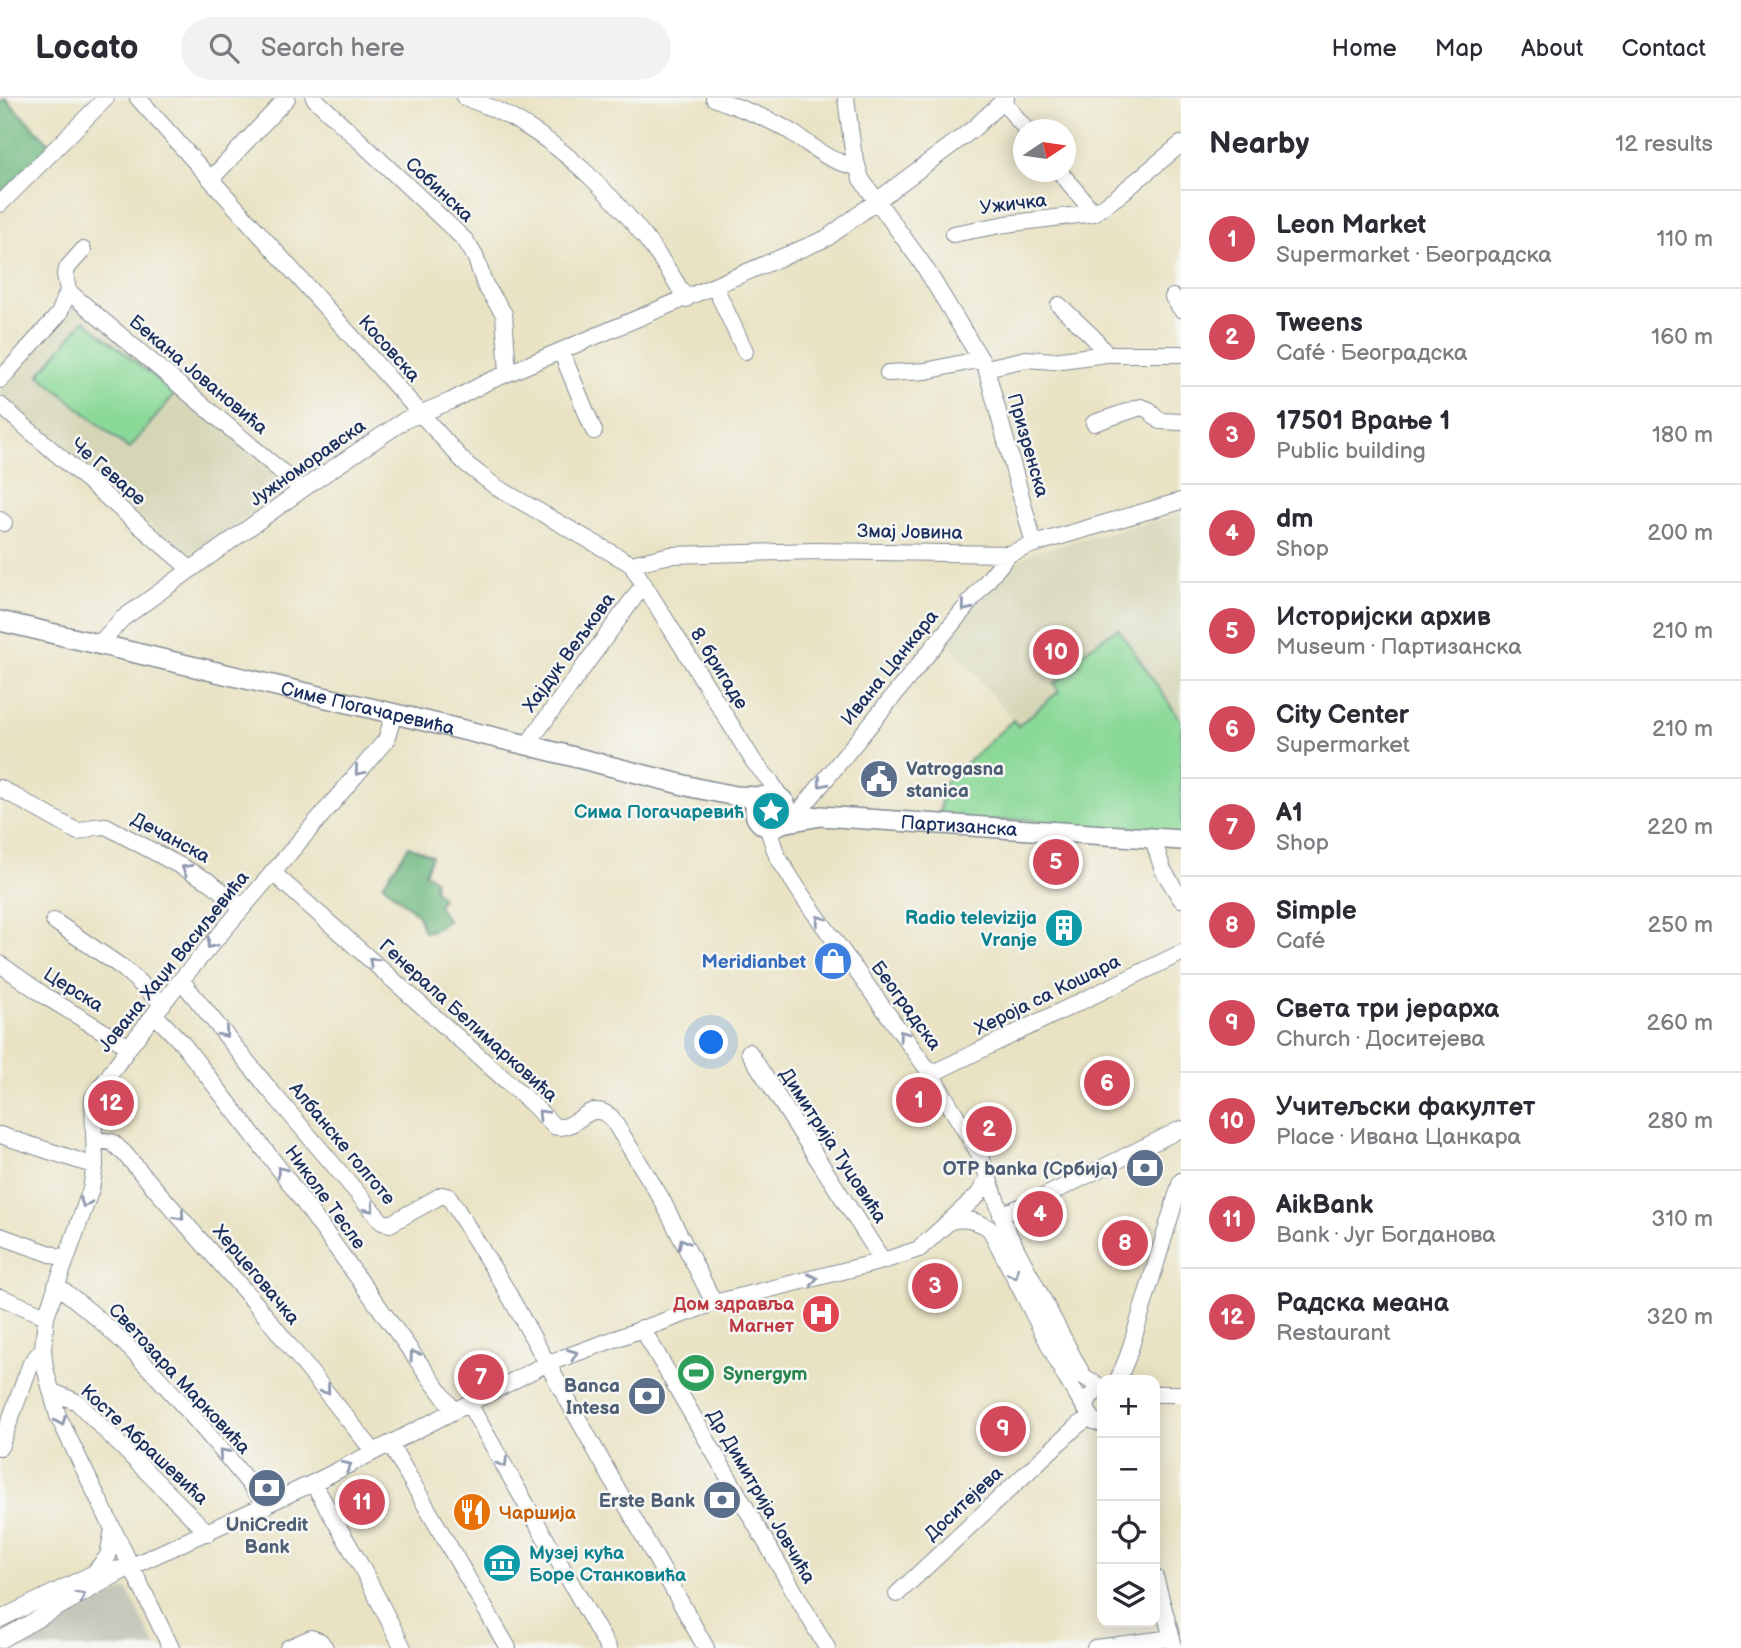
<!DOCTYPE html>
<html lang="en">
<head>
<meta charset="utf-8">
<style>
	:root { --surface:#fff; --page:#f2f2f3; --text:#2b2b33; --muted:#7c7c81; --line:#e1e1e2; --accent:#d1495b }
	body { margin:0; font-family:"Balsamiq Sans",sans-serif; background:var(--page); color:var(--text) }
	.controls { position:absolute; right:21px; bottom:21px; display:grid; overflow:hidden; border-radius:14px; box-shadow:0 4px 18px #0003 }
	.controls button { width:63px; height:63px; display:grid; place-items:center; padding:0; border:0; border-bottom:2px solid var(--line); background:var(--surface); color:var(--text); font:35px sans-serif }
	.compass { position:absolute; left:1013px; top:21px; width:63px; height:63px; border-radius:50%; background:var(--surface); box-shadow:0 4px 18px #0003; rotate:77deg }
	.you { position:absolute; left:712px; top:945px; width:24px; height:24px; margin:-18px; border:5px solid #fff; border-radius:50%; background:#1a73e8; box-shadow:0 0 0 10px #1a73e833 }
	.badge { display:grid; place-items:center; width:46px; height:46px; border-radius:50%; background:var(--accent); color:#fff; font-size:23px; font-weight:700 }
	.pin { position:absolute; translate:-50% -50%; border:4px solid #fff; box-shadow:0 2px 7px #0006 }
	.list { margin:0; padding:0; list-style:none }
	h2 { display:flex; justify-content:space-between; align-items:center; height:91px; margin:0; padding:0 28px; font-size:30px }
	h2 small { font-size:23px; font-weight:400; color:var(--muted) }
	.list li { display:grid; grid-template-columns:46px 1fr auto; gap:21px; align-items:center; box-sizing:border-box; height:98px; padding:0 28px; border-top:2px solid var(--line) }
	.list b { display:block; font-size:26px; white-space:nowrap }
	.list p { margin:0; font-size:23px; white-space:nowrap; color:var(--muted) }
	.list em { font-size:23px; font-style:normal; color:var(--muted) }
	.icon { flex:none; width:38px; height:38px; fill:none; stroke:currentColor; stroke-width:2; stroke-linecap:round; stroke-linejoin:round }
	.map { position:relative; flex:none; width:1181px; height:1550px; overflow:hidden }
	header { display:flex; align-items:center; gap:42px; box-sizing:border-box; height:98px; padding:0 35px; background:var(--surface); border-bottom:2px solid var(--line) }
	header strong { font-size:33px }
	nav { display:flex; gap:38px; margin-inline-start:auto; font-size:24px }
	.search { width:490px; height:63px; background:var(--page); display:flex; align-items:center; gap:18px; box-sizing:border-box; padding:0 24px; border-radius:38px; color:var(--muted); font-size:26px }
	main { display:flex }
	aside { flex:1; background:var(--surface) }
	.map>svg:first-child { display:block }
	.built { fill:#d6d6b7 }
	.industrial { fill:#c3c6b9 }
	.green { fill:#8bd998; stroke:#53847b; stroke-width:2 }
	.forest { fill:#70b980; stroke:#46746f; stroke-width:2 }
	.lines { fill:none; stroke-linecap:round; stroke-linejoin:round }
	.minor-casing { stroke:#828991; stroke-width:18 }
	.major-casing { stroke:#828991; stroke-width:22 }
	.minor { stroke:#fff; stroke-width:16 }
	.major { stroke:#fff; stroke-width:19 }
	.oneway { stroke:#8d97ae }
	.labels { text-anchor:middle; stroke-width:5; stroke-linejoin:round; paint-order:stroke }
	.street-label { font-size:19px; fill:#1b2f5e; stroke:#f6f6f2 }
	.service-label { font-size:19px; font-weight:bold; fill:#4e5e75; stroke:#f6f6f2; text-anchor:end }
	.culture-label { font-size:19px; font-weight:bold; fill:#0d838f; stroke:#f6f6f2; text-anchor:end }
	.shop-label { font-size:19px; font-weight:bold; fill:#366cbe; stroke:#f6f6f2; text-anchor:end }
	.health-label { font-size:19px; font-weight:bold; fill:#be3a42; stroke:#f6f6f2; text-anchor:end }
	.leisure-label { font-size:19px; font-weight:bold; fill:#27864d; stroke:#f6f6f2; text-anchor:start }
	.food-label { font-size:19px; font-weight:bold; fill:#c56008; stroke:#f6f6f2; text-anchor:start }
</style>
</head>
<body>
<header>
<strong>Locato</strong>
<div class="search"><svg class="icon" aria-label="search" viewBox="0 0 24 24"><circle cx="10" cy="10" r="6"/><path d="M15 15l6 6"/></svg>Search here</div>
<nav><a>Home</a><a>Map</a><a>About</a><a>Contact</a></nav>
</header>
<main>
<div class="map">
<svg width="1181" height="1550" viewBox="0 0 1181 1550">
	<rect width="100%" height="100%" fill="#f6f6f2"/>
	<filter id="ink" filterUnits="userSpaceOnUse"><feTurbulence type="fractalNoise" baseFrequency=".0143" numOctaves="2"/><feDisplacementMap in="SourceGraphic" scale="14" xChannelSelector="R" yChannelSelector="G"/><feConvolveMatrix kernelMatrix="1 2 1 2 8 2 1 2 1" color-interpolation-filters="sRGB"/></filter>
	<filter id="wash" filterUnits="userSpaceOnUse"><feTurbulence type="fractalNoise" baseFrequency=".00686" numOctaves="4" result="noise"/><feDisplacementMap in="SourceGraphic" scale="28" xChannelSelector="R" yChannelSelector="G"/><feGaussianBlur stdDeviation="1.57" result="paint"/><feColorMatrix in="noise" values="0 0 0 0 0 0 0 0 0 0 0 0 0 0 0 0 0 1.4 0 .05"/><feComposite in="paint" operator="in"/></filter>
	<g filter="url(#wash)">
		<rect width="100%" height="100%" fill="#e9e3c4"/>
		<path class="built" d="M 76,207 L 290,388 L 188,459 L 0,299 L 0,293 L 19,268 Z
			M 1181,416 L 1181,623 L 1118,530 L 1076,560 L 1081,566 L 1059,593 L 1018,628 L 945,540 L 1013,466 L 1034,454 Z"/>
		<path class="industrial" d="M 127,1491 L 156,1550 L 6,1550 Z"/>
		<path class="green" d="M 84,222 L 175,296 L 129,351 L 39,277 Z
			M 1118,530 L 1181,623 L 1181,742 L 1134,739 L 1024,721 L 939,726 L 942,687 L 1013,622 L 1018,628 L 1059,593 L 1054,586 L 1080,566 L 1076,559 Z"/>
		<path class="forest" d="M 5,0 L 51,47 L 0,97 L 0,5 Z
			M 409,748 L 432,758 L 425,775 L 435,781 L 434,791 L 442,800 L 438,808 L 448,823 L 434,832 L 424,834 L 418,817 L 383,786 Z"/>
	</g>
	<g filter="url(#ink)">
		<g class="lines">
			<defs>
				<path id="minor" d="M 138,0 L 465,365 L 496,389 L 631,466 L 754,664 L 771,684 L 780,699
					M 314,0 L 465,142 L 475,158 L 485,187 L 504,216 L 508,275
					M 465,0 C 556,28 640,120 686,201
					M 714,0 C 741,11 770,20 794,36 C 820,53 825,62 857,69
					M 846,0 L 853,53 L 861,81 L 924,168 L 986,270 L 1034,446
					M 1003,3 L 1026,32
					M 1060,74 L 1094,115
					M 211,81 L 287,0
					M 0,106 L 106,0
					M 953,136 L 1006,126 L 1094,115 L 1118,98 L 1181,46
					M 715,189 L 745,253
					M 68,193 L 302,391
					M 1173,199 L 1181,211
					M 1059,207 L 1093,239 L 1106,256
					M 561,253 L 594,333
					M 986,270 L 1026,261 L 1054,263 L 1106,256 L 1181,256
					M 888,275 L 926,273 L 981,261
					M 0,282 L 59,216 L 68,193 L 65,176 L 68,169 L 83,152
					M 0,307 L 190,471
					M 1094,325 L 1141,309 L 1149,312 L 1160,323 L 1181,324
					M 0,422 L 4,425
					M 631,466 L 671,457 L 814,453 L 1009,456 L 1034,446 L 1181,403
					M 99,546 L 122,521 L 314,383 L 405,322 L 451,303 L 485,285 L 827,140 L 973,31 L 1006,0
					M 527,647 L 644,486
					M 0,690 L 78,734 L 94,729 L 106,728 L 210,784 L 242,809
					M 803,709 L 1009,456
					M 767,728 L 777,758 L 803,799 L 931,976 L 980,1057 L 1009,1137 L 1083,1278 L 1102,1290
					M 1153,741 L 1163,772 L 1181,801
					M 272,774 L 531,1005 L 554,1028 C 578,1035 587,999 611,1019 L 661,1100 L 714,1205
					M 54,823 L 123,870 L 163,906
					M 0,866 L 45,898 L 129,949
					M 181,882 L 269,991 L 382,1124 L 390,1126 L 442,1097 L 449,1099 L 504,1188 L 706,1550
					M 155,917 L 182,945 L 281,1073 L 454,1313
					M 749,954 L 883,1163
					M 931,976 L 1181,855
					M 0,1037 L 95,1068
					M 95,1042 L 112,1044 L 124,1055 L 256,1206 L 374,1354
					M 1001,1117 L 1041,1100 L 1181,1031
					M 951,1123 C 966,1119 978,1123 990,1131 L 1066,1280 L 1086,1311
					M 0,1138 L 65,1161
					M 56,1187 C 136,1245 204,1331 267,1407
					M 0,1199 L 46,1218
					M 642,1230 L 827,1550
					M 1118,1282 L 1128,1258 L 1181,1083
					M 1102,1290 L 1089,1299 L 1086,1311 L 1094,1323 L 1102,1326
					M 51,1293 L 77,1304 L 208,1435
					M 1155,1296 L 1181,1296
					M 469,1306 L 608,1550
					M 390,1346 L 508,1550
					M 0,1349 L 31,1265 L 43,1251
					M 313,1385 L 361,1468 L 403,1550
					M 94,1475 L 108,1458 L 113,1431
					M 1155,1479 L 1174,1548
					M 897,1496 L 1078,1327 L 1090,1319
					M 0,1521 L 94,1475 L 121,1471
					M 0,1542 L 130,1469 L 313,1385 L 546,1266 L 714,1205 L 883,1163 L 919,1151 L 978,1097 L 989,1079
					M 171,1550 L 58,1318 L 45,1270 L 43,1251 L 46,1218 L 91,1091 L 95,1068 L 93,1000 L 129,949 L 181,882 L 386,642 L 394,616
					M 288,1550 L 311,1540 L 320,1543 L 325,1550
					M 1095,1550 L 1172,1540"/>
				<g id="major">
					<path id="s1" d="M 0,523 L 527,647 L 696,690 L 736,698 L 761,699"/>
					<circle cx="771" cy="713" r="16"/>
					<path id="s2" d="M 782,725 L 821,718 L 1181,742"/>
				</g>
			</defs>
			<use href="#minor" class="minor-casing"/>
			<use href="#major" class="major-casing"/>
			<use href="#minor" class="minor"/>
			<use href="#major" class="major"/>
		</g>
		<defs><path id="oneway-chevron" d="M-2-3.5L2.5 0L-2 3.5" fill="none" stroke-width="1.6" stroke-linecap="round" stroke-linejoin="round" transform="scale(1.75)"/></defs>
		<g class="oneway">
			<use href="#oneway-chevron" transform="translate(966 509) rotate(129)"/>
			<use href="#oneway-chevron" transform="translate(359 673) rotate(131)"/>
			<use href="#oneway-chevron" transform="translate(822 685) rotate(129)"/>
			<use href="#oneway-chevron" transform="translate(186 771) rotate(-151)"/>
			<use href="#oneway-chevron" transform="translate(820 822) rotate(-126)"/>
			<use href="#oneway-chevron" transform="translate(211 846) rotate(130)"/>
			<use href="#oneway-chevron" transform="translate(373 864) rotate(-138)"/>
			<use href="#oneway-chevron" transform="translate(224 935) rotate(51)"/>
			<use href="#oneway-chevron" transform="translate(903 937) rotate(-126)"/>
			<use href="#oneway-chevron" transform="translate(542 1016) rotate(-134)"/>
			<use href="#oneway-chevron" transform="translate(281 1073) rotate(-127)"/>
			<use href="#oneway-chevron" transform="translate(85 1105) rotate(110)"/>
			<use href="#oneway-chevron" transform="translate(370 1110) rotate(51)"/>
			<use href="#oneway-chevron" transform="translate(180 1118) rotate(49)"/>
			<use href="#oneway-chevron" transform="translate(683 1145) rotate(-117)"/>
			<use href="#oneway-chevron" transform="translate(1014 1176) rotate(63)"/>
			<use href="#oneway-chevron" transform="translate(813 1181) rotate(-14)"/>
			<use href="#oneway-chevron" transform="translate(573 1256) rotate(-21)"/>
			<use href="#oneway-chevron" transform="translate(414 1257) rotate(-125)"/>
			<use href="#oneway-chevron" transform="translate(326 1292) rotate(51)"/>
			<use href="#oneway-chevron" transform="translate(61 1323) rotate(67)"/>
			<use href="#oneway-chevron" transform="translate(223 1355) rotate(-131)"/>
			<use href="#oneway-chevron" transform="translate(503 1365) rotate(60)"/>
			<use href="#oneway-chevron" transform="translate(347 1368) rotate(-27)"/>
			<use href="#oneway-chevron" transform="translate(81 1498) rotate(-30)"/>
		</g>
	</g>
	<defs>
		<symbol id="civic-disc" viewBox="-11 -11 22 22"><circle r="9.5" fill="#5c6f8a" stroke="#f6f6f2"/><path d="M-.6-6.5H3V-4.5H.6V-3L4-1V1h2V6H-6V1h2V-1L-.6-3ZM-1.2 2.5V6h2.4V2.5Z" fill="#fff"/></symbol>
		<symbol id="sight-disc" viewBox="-11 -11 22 22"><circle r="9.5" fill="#0f9aa8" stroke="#f6f6f2"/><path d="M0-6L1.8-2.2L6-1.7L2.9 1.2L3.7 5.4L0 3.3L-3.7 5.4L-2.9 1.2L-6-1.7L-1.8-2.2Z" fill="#fff"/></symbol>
		<symbol id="building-disc" viewBox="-11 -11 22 22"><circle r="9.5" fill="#0f9aa8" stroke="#f6f6f2"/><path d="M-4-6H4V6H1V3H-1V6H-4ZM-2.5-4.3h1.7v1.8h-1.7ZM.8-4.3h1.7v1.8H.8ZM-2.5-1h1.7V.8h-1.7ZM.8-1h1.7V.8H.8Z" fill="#fff"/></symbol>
		<symbol id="shop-disc" viewBox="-11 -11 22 22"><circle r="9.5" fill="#3f7fe0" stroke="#f6f6f2"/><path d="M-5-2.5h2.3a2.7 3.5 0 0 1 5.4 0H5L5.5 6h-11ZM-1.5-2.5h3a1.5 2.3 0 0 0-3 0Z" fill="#fff"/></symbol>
		<symbol id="bank-disc" viewBox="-11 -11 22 22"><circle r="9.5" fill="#5c6f8a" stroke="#f6f6f2"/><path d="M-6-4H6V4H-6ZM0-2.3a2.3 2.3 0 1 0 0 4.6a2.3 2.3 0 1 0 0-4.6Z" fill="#fff"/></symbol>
		<symbol id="hospital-disc" viewBox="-11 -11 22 22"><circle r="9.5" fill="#e0444e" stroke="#f6f6f2"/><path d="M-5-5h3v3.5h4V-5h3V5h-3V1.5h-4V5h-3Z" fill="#fff"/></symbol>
		<symbol id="stadium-disc" viewBox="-11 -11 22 22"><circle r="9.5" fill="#2e9e5b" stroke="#f6f6f2"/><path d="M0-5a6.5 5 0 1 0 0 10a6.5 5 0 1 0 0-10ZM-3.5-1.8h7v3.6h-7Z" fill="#fff"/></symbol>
		<symbol id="restaurant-disc" viewBox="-11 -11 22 22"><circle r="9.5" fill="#e8710a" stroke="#f6f6f2"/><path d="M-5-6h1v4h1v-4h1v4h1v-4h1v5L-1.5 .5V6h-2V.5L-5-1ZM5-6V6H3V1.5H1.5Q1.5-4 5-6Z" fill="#fff"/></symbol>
		<symbol id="museum-disc" viewBox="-11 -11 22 22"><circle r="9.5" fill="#0f9aa8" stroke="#f6f6f2"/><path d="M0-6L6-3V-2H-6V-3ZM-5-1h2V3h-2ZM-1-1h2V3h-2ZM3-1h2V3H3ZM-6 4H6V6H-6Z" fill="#fff"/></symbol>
	</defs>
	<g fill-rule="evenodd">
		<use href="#civic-disc" x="857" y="659" width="44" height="44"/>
		<use href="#sight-disc" x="749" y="691" width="44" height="44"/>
		<use href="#building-disc" x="1042" y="808" width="44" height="44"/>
		<use href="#shop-disc" x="811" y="841" width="44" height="44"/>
		<use href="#bank-disc" x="1123" y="1048" width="44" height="44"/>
		<use href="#hospital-disc" x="799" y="1194" width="44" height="44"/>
		<use href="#stadium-disc" x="674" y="1253" width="44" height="44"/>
		<use href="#bank-disc" x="625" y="1276" width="44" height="44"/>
		<use href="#bank-disc" x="245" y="1368" width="44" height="44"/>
		<use href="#bank-disc" x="700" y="1380" width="44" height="44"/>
		<use href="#restaurant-disc" x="450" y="1392" width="44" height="44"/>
		<use href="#museum-disc" x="480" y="1443" width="44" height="44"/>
	</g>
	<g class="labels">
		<g class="street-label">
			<text transform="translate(440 91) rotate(43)" y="7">Собинска</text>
			<text transform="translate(1013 105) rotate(-7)" y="7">Ужичка</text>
			<text transform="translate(390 250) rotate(48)" y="7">Косовска</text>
			<text transform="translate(199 276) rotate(40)" y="7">Бекана Јовановића</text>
			<text transform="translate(1029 347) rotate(74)" y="7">Призренска</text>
			<text transform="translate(307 364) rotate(-35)" y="7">Јужноморавска</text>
			<text transform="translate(109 373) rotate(41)" y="7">Че Геваре</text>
			<text transform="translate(910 433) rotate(1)" y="7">Змај Јовина</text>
			<text transform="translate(568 554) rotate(-54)" y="7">Хајдук Вељкова</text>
			<text transform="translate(889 569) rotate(-51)" y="7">Ивана Цанкара</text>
			<text transform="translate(720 570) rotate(58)" y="7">8. бригаде</text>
			<text dy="7" stroke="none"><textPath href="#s1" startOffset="378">Симе Погачаревића</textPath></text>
			<text dy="7" stroke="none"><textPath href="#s2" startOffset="178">Партизанска</textPath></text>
			<text transform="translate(171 739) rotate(28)" y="7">Дечанска</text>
			<text transform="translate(173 863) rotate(-51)" y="7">Јована Хаџи Васиљевића</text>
			<text transform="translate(74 891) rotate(32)" y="7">Церска</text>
			<text transform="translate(1047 896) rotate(-26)" y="7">Хероја са Кошара</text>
			<text transform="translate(907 907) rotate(54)" y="7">Београдска</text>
			<text transform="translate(469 922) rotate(42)" y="7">Генерала Белимарковића</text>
			<text transform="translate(343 1045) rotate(50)" y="7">Албанске голготе</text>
			<text transform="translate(834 1047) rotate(57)" y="7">Димитрија Туцовића</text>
			<text transform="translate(326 1099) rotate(54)" y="7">Николе Тесле</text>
			<text transform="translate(257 1176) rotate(50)" y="7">Херцеговачка</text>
			<text transform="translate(180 1280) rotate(47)" y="7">Светозара Марковића</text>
			<text transform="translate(145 1346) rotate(43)" y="7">Косте Абрашевића</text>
			<text transform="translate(762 1398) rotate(60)" y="7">Др Димитрија Јовчића</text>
			<text transform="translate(963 1405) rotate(-43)" y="7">Доситејева</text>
		</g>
		<g class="service-label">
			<text x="906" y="677" text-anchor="start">Vatrogasna<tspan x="906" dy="22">stanica</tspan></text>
			<text x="1118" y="1077">OTP banka (Србија)</text>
			<text x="620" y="1294">Banca<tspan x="620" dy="22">Intesa</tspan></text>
			<text x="695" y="1409">Erste Bank</text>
			<text x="267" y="1433" text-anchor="middle">UniCredit<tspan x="267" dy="22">Bank</tspan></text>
		</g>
		<g class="culture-label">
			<text x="744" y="720">Сима Погачаревић</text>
			<text x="1037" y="826">Radio televizija<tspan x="1037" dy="22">Vranje</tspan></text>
			<text x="529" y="1461" text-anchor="start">Музеј кућа<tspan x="529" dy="22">Боре Станковића</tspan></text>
		</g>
		<g class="shop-label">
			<text x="806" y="870">Meridianbet</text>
		</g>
		<g class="health-label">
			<text x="794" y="1212">Дом здравља<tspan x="794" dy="22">Магнет</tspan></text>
		</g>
		<g class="leisure-label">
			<text x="723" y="1282">Synergym</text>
		</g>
		<g class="food-label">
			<text x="499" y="1421">Чаршија</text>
		</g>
	</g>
</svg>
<div class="controls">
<button>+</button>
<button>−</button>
<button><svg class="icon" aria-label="locate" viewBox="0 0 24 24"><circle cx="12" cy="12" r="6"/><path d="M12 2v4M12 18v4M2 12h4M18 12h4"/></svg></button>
<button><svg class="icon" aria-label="layers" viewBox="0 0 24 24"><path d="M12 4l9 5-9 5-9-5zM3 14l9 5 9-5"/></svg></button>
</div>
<svg class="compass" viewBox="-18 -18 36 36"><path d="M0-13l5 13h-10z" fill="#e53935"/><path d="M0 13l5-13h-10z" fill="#7c7c81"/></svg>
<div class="you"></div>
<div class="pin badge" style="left:919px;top:1002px">1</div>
<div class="pin badge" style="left:989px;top:1031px">2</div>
<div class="pin badge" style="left:935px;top:1188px">3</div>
<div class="pin badge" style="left:1040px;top:1116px">4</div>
<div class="pin badge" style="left:1056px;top:764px">5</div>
<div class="pin badge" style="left:1107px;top:985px">6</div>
<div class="pin badge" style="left:481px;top:1279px">7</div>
<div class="pin badge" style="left:1125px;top:1145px">8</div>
<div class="pin badge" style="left:1003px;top:1331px">9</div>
<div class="pin badge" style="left:1056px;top:554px">10</div>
<div class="pin badge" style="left:362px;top:1404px">11</div>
<div class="pin badge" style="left:111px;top:1005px">12</div>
</div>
<aside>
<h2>Nearby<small>12 results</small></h2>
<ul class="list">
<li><span class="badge">1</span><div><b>Leon Market</b><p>Supermarket · Београдска</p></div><em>110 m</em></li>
<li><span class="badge">2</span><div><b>Tweens</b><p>Café · Београдска</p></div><em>160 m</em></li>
<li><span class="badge">3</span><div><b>17501 Врање 1</b><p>Public building</p></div><em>180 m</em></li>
<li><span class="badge">4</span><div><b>dm</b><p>Shop</p></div><em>200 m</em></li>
<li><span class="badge">5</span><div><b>Историјски архив</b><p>Museum · Партизанска</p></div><em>210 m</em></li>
<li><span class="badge">6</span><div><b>City Center</b><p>Supermarket</p></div><em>210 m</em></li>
<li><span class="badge">7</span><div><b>A1</b><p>Shop</p></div><em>220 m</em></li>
<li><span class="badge">8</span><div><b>Simple</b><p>Café</p></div><em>250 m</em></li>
<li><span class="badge">9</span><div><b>Света три јерарха</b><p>Church · Доситејева</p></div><em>260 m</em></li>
<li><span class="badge">10</span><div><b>Учитељски факултет</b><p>Place · Ивана Цанкара</p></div><em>280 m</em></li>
<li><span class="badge">11</span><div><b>AikBank</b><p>Bank · Југ Богданова</p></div><em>310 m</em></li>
<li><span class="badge">12</span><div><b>Радска меана</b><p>Restaurant</p></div><em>320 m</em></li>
</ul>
</aside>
</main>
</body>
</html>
